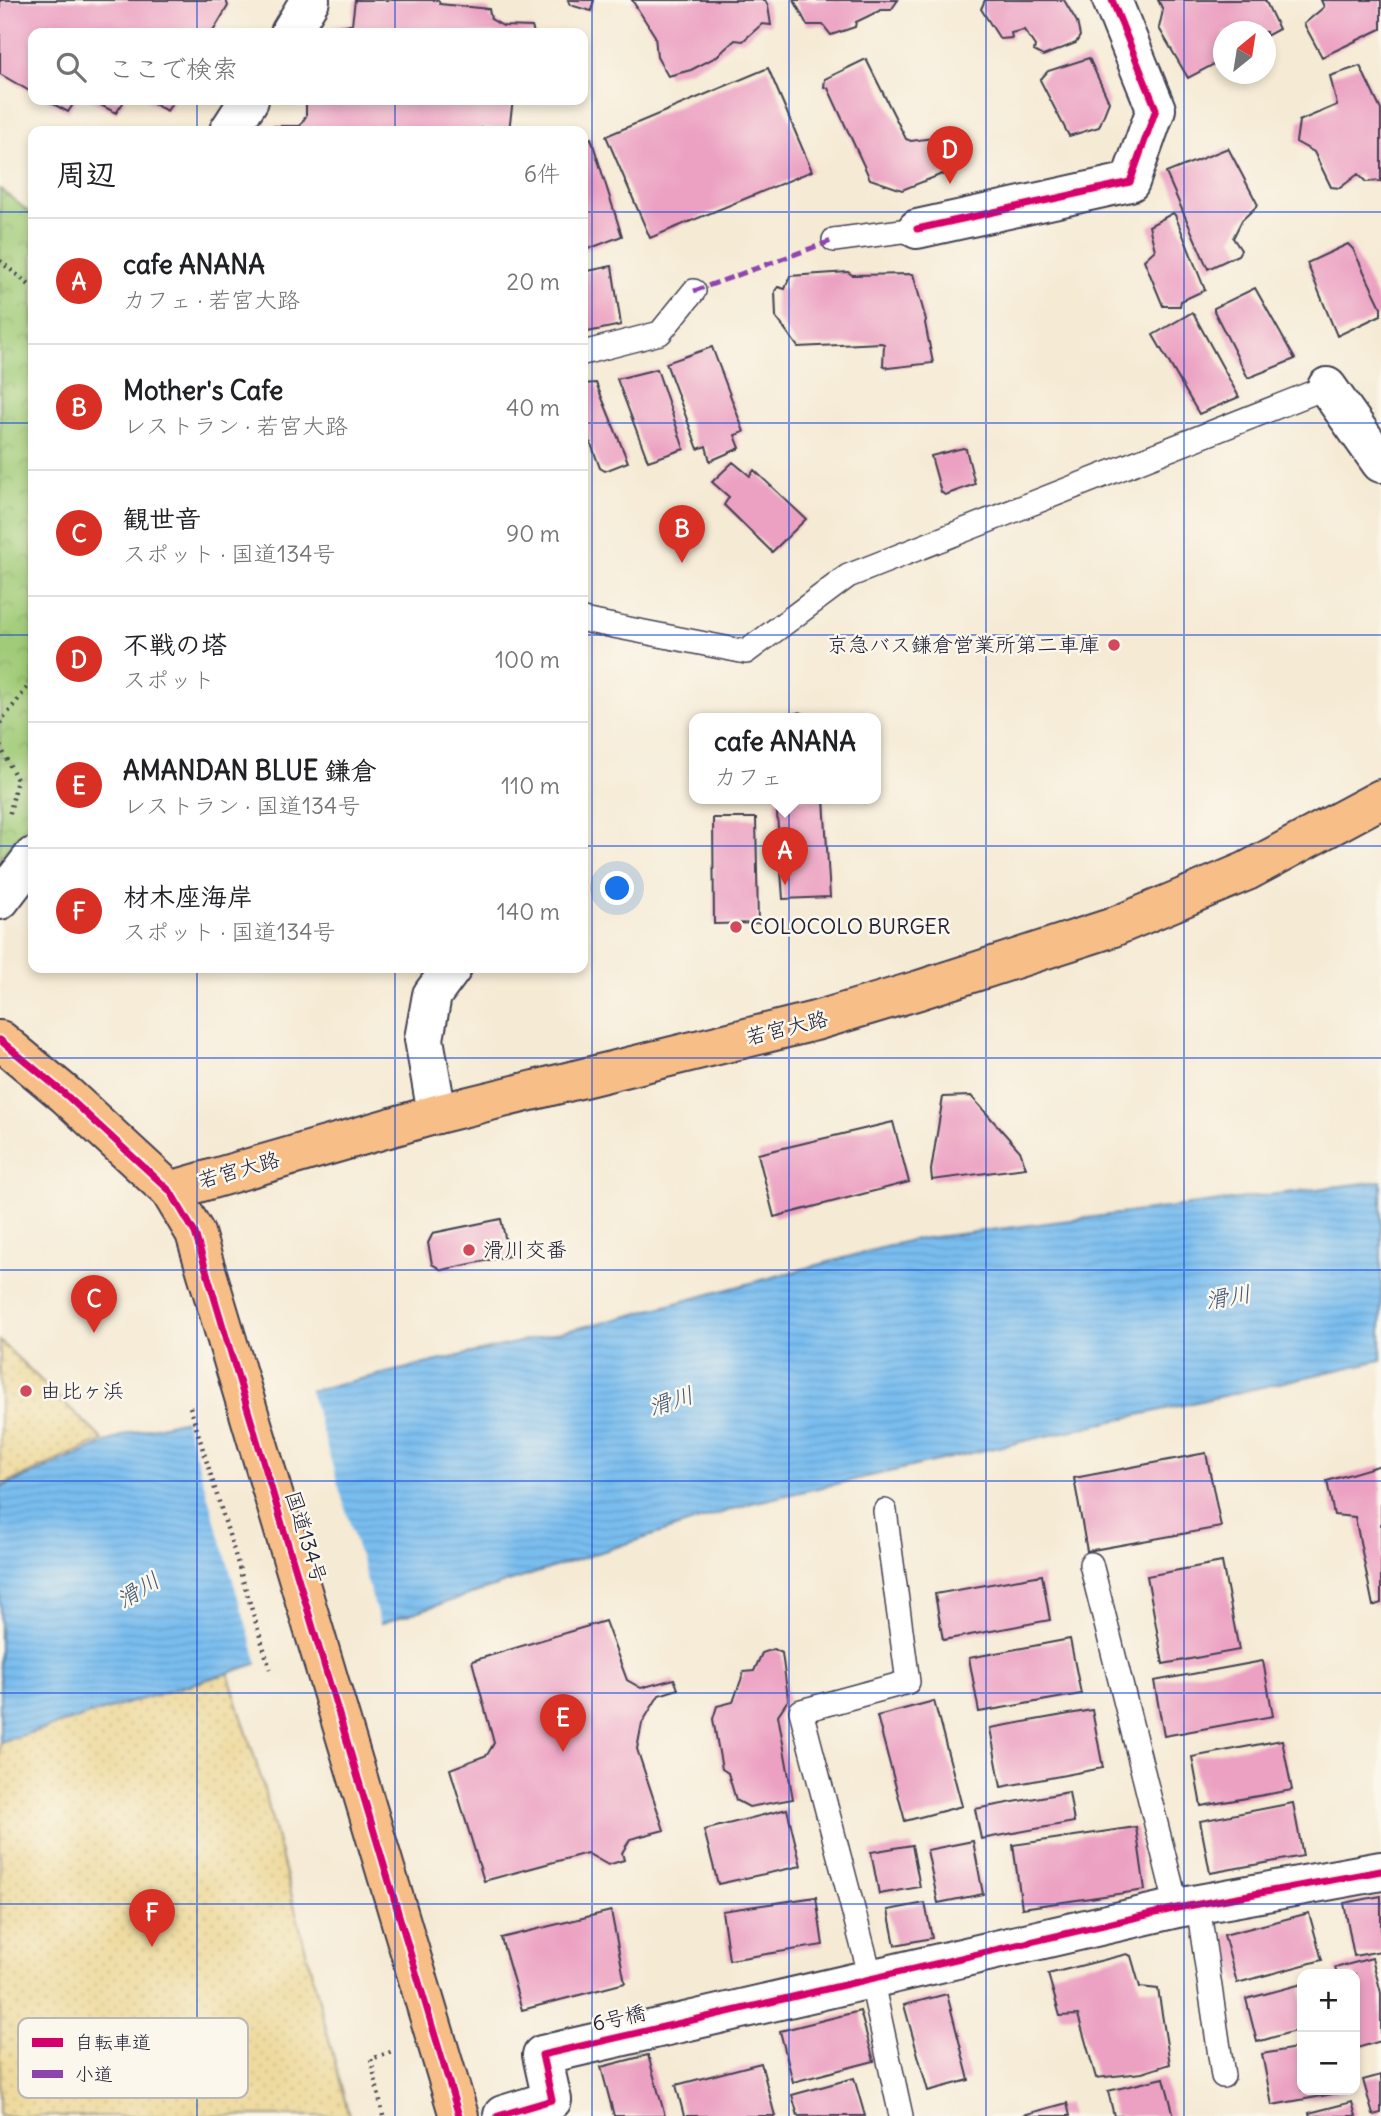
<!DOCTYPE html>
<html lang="ja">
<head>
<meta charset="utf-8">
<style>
	:root { --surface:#fff; --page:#f2f2f2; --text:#202124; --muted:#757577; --line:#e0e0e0; --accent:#d93025 }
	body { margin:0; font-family:Delius,"Klee One",sans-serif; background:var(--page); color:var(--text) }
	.controls { position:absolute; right:21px; bottom:21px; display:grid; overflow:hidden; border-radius:14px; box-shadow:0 4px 10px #0003 }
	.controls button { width:63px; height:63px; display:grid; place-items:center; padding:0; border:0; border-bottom:2px solid var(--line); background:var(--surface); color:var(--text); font:35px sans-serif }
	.compass { position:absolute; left:1213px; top:21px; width:63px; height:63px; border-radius:50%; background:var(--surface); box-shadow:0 4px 10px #0003; rotate:30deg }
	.you { position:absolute; left:618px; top:889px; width:24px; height:24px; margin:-18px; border:5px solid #fff; border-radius:50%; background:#1a73e8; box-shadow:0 0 0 10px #1a73e833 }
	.badge { display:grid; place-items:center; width:46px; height:46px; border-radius:50%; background:var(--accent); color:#fff; font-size:23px; font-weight:700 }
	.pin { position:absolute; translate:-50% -58px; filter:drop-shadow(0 2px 4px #0008) }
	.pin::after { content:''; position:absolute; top:37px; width:24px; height:21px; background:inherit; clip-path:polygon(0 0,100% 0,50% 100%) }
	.popup { position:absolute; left:689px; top:713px; width:192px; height:91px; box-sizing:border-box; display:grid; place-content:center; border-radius:14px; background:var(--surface); filter:drop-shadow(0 2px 5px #0005); font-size:23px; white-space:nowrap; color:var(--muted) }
	.popup b { font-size:26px; color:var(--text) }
	.popup::after { content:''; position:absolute; left:50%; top:100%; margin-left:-14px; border:14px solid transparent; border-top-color:var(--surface) }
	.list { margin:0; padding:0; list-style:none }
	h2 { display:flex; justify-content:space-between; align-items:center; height:91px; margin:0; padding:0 28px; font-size:30px }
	h2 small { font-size:23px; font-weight:400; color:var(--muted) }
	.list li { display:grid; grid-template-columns:46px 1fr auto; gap:21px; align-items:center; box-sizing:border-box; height:126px; padding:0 28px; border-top:2px solid var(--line) }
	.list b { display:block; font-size:26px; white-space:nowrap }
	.list p { margin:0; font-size:23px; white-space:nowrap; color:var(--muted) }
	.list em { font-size:23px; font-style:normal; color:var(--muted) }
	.icon { flex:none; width:38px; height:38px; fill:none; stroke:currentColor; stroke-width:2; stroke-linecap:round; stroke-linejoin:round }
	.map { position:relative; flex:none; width:1381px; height:2116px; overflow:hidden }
	.search { position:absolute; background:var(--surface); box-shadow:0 4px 10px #0003; left:28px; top:28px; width:560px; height:77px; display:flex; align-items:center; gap:18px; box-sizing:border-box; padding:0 24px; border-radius:14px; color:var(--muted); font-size:26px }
	.panel { position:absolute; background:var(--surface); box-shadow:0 4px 10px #0003; left:28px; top:126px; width:560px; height:847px; border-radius:14px }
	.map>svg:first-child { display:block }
	.sand { fill:url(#sand-dots); stroke:#887e6c; stroke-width:2 }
	.park { fill:url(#park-crowns); stroke:#617659; stroke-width:2 }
	.water { fill:url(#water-rules); stroke:#4e7095; stroke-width:2 }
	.pier { fill:#f5ead4 }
	.building { fill:#eca1c2 }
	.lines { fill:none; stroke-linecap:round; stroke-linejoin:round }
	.service-casing { stroke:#424052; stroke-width:26 }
	.minor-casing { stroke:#424052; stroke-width:42 }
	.primary-casing { stroke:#424052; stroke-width:42 }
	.trunk-casing { stroke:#424052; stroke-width:42 }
	.path { stroke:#424052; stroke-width:4.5; stroke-dasharray:2 5; stroke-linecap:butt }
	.service { stroke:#fff; stroke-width:23 }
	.minor { stroke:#fff; stroke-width:38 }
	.primary { stroke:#f7be88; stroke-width:38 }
	.trunk { stroke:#f7be88; stroke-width:38 }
	.quiet { stroke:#8e44ad; stroke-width:5; stroke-dasharray:10 5; stroke-linecap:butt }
	.cycleway-casing { stroke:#fbf7ec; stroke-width:11 }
	.cycleway { stroke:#d6006c; stroke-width:7 }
	.grid { fill:none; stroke:#1d4ed8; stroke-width:2; stroke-opacity:0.55 }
	.poi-dot { fill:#d1495b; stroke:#fbf7ec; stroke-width:2.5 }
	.labels { text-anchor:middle; stroke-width:5; stroke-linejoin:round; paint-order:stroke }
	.poi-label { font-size:21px; fill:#22223b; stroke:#fbf7ec; text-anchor:start }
	.street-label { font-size:21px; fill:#22223b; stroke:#fbf7ec }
	.water-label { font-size:23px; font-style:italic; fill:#40587a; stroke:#fbf7ec }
	.key { fill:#fbf7ec; stroke:#bab7b7; stroke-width:2 }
	.key-label { font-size:19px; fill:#22223b }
</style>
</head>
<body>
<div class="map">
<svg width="1381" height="2116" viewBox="0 0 1381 2116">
	<defs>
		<pattern id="sand-dots" width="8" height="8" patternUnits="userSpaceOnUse" patternTransform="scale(1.75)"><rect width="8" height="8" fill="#eeda9e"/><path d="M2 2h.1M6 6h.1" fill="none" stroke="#ccbb89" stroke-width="1.8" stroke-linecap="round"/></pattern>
		<pattern id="park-crowns" width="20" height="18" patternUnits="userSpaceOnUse" patternTransform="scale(1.75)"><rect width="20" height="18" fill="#a0cb77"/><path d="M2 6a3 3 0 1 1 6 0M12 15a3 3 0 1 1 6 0" fill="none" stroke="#8aae68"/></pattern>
		<pattern id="water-rules" width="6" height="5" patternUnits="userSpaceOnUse" patternTransform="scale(1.75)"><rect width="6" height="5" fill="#79bdef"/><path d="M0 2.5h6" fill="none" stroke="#68a2ce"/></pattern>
	</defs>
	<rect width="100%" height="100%" fill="#fbf7ec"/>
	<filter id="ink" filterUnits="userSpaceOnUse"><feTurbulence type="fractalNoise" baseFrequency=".0143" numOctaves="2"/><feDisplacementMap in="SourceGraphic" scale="14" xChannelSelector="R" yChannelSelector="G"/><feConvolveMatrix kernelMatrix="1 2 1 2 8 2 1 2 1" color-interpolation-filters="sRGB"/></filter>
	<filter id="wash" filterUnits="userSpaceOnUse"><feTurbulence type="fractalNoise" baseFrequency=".00686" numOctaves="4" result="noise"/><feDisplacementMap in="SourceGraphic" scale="28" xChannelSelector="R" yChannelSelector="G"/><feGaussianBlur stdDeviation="1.57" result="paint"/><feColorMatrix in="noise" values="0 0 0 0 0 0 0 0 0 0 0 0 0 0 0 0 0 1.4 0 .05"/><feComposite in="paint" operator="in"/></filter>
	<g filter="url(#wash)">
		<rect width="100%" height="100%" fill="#f5ead4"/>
		<path class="sand" d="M 0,1341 L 103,1440 L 0,1486 Z
			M 228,1673 L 261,1778 L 349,2116 L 0,2116 L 0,1742 Z"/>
		<path class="park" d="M 0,189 L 33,215 L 33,818 L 0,858 Z"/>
		<path class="water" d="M 1381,1181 L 1381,1360 L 752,1503 L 228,1673 L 0,1742 L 0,1488 L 126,1434 L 617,1319 L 911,1240 Z"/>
		<path class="pier" d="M 309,1388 L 381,1627 L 259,1667 L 184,1417 Z"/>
		<g id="blocks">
			<path class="building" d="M 0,0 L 226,0 L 228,6 L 212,33 L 33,33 L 33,93 L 0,74 Z
				M 355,0 L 438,0 L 440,4 L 489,9 L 491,19 L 503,26 L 532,27 L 534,33 L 330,33 L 331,27 L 352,24 Z
				M 568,0 L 594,0 L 591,11 L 570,5 Z
				M 632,0 L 765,0 L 768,6 L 771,25 L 762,24 L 743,41 L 735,40 L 716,57 L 691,70 L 668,76 L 657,57 L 655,36 Z
				M 794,0 L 898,0 L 891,10 L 881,10 L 856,22 L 855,27 L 831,35 L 823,25 L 807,25 Z
				M 985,0 L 1064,0 L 1077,22 L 1080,36 L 1076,43 L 1043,56 L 1034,51 L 1035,46 L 1024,30 L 1011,33 L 1012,38 L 1000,39 L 981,9 Z
				M 1158,0 L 1265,0 L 1279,29 L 1266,36 L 1266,32 L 1224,32 L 1224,59 L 1188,78 L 1159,28 L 1163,10 Z
				M 1321,0 L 1381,0 L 1381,29 L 1322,57 L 1304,24 L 1324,7 Z
				M 1089,58 L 1109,102 L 1099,127 L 1069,136 L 1040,80 L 1048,71 Z
				M 866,59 L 906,139 L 911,141 L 940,137 L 954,163 L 944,175 L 942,174 L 902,190 L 870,179 L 828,88 L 824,87 L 825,79 Z
				M 1360,66 L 1381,110 L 1381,181 L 1366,182 L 1358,174 L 1340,188 L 1331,187 L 1314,152 L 1296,142 L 1299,121 L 1337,105 L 1330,76 Z
				M 768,68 L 812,171 L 650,238 L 606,136 Z
				M 46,100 L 76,100 L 68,112 Z
				M 91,100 L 125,100 L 116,113 Z
				M 146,100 L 174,100 L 167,111 Z
				M 306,100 L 513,100 L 509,130 L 482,128 L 475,131 L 274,131 L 274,126 L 300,126 L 306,116 Z
				M 591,138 L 622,236 L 583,251 L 583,141 Z
				M 1228,148 L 1258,205 L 1242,220 L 1233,238 L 1241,250 L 1238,255 L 1208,269 L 1166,173 Z
				M 1173,213 L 1175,215 L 1205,290 L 1181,301 L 1180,306 L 1163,306 L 1144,260 L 1155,250 L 1149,226 Z
				M 1348,244 L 1353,249 L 1381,307 L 1381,315 L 1337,336 L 1307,263 Z
				M 612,266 L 621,325 L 583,333 L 583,272 Z
				M 848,272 L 852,275 L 913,274 L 926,320 L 925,323 L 933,363 L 888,368 L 883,365 L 884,344 L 881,343 L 798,347 L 776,317 L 775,291 L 778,287 L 785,289 L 790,276 Z
				M 1255,288 L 1295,359 L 1248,378 L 1214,311 L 1214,308 Z
				M 1191,313 L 1194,315 L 1239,397 L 1199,414 L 1153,335 Z
				M 712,347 L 744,432 L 735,435 L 740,448 L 710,461 L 706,446 L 698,449 L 666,363 Z
				M 657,369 L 684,449 L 648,461 L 617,379 Z
				M 596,383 L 628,462 L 605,471 L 600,468 L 583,422 L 583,384 Z
				M 963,448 L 966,449 L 975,484 L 945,495 L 941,492 L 931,456 Z
				M 733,462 L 750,476 L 754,470 L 806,519 L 772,552 L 724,505 L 729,497 L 712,482 Z
				M 800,712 L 808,719 L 777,719 L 777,718 Z
				M 776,799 L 824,799 L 830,897 L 783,899 Z
				M 713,818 L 756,818 L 758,923 L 714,924 Z
				M 971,1096 L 1020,1151 L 1026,1168 L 932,1180 L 931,1170 L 943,1097 Z
				M 893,1122 L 909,1182 L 774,1217 L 758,1154 Z
				M 501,1219 L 509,1256 L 442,1270 L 432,1264 L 428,1243 L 433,1233 Z
				M 1206,1453 L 1221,1527 L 1087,1551 L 1074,1478 Z
				M 1381,1465 L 1381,1603 L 1373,1606 L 1355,1517 L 1334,1515 L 1327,1481 Z
				M 1222,1562 L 1239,1650 L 1163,1664 L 1147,1576 Z
				M 1042,1575 L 1050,1620 L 943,1640 L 935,1594 Z
				M 605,1621 L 627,1680 L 641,1688 L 674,1679 L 678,1689 L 659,1695 L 642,1723 L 637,1749 L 664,1830 L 630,1839 L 622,1853 L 624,1860 L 608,1865 L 587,1853 L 484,1881 L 450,1769 L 487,1755 L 494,1743 L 472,1661 Z
				M 1070,1639 L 1081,1694 L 979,1712 L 969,1658 Z
				M 774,1649 L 782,1653 L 787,1690 L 788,1700 L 778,1715 L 793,1799 L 749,1807 L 736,1800 L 728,1773 L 722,1769 L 713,1719 L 717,1706 L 733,1702 L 744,1672 L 754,1671 L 762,1653 Z
				M 1263,1661 L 1273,1716 L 1164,1736 L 1154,1681 Z
				M 934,1701 L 962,1806 L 905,1821 L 877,1716 Z
				M 1092,1710 L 1103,1768 L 1001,1787 L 990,1728 Z
				M 1282,1740 L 1292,1790 L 1201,1806 L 1192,1757 Z
				M 1069,1792 L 1074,1822 L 981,1839 L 975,1809 Z
				M 1293,1803 L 1303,1856 L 1210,1873 L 1200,1821 Z
				M 787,1809 L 801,1866 L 718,1884 L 704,1830 Z
				M 1136,1827 L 1145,1890 L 1022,1908 L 1013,1845 Z
				M 973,1841 L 983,1894 L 938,1903 L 927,1850 Z
				M 912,1845 L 920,1887 L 879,1894 L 871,1852 Z
				M 1381,1896 L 1381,1951 L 1354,1956 L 1344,1903 Z
				M 816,1897 L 823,1945 L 729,1960 L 722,1911 Z
				M 925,1903 L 932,1938 L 895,1945 L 888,1910 Z
				M 611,1911 L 625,1983 L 522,2010 L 501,1938 Z
				M 1309,1913 L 1322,1960 L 1237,1983 L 1224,1935 Z
				M 1127,1954 L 1131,1956 L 1140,1987 L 1158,1989 L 1170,2064 L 1142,2073 L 1096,2078 L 1078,2015 L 1060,2016 L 1048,1974 Z
				M 1372,1958 L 1381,1993 L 1381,2041 L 1357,2048 L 1355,2039 L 1355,1974 L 1337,1974 L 1335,1968 Z
				M 1302,1984 L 1302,2029 L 1257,2042 L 1246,1999 Z
				M 947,1994 L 969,2080 L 928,2091 L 904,2005 Z
				M 860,2011 L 874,2061 L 793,2082 L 780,2031 Z
				M 1302,2047 L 1302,2090 L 1350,2091 L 1272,2105 L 1262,2054 Z
				M 648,2055 L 665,2116 L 614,2116 L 601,2067 Z
				M 761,2063 L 775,2116 L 684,2116 L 676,2085 Z
				M 1381,2075 L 1381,2113 L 1373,2115 L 1363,2080 Z
				M 854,2078 L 865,2116 L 798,2116 L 792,2095 Z
				M 1164,2078 L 1174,2116 L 1114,2116 L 1108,2091 Z
				M 1352,2102 L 1356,2116 L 1310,2116 L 1309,2113 Z
				M 1067,2103 L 1070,2116 L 1023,2116 L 1023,2115 Z"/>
		</g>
	</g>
	<g filter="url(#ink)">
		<use href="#blocks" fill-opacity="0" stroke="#424052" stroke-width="2"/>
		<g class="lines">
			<defs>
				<path id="service" d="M 834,240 L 917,229
					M 583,353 L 660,333 L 694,291
					M 583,620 L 746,652 L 848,576 L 1327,387
					M 885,1511 L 908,1682 L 801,1711 L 871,1978 L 901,2116
					M 1091,1564 L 1177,1908
					M 1198,1905 L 1223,2076"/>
				<path id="minor" d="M 290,33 L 310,0
					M 229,131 L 249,100
					M 917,229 L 1130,182 L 1156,109 L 1112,0
					M 1327,387 L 1381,463
					M 0,900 L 33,857
					M 437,1114 L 424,1039 L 432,995 L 452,968
					M 503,2115 L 552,2100 L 542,2055 L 1177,1908 L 1381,1871"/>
				<path id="primary" d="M 170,1191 L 437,1114 L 815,1021 L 919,990 L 1111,928 L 1247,871 L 1381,799"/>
				<path id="trunk" d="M 0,1040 L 66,1095 L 170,1191 L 195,1233 L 459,2116"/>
			</defs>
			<use href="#service" class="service-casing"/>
			<use href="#minor" class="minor-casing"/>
			<use href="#primary" class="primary-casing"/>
			<use href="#trunk" class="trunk-casing"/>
			<path class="path" d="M 0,261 L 33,288
				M 0,723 L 33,680
				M 0,746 L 17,780 L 9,817
				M 190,1407 L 270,1669
				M 383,2116 L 371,2059 L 391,2052"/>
			<use href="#service" class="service"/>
			<use href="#minor" class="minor"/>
			<use href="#primary" class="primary"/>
			<use href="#trunk" class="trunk"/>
			<path class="quiet" d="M 694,291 L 834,240"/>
			<defs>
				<path id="cycleway" d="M 917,229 L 1130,182 L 1156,109 L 1112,0
					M 0,1040 L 66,1095 L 170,1191 L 195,1233 L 459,2116
					M 498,2116 L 552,2100 L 542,2055 L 1177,1908 L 1381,1871"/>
			</defs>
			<use href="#cycleway" class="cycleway-casing"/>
			<use href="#cycleway" class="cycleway"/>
		</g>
	</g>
	<path class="grid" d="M 197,0 L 197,33M 395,0 L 395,33M 592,0 L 592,2116M 789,0 L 789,2116M 986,0 L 986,2116M 1184,0 L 1184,2116M 197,100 L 197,131M 395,100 L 395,131M 0,212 L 33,212M 583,212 L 1381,212M 0,423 L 33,423M 583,423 L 1381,423M 0,635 L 33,635M 583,635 L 1381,635M 0,846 L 33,846M 583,846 L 1381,846M 197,968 L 197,2116M 395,968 L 395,2116M 0,1058 L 1381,1058M 0,1270 L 1381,1270M 0,1481 L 1381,1481M 0,1693 L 1381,1693M 0,1904 L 1381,1904"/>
	<g class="poi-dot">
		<circle cx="1114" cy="645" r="7"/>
		<circle cx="736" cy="927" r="7"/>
		<circle cx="469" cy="1250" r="7"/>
		<circle cx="26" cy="1391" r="7"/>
	</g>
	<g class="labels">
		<g class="poi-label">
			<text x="1100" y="652" text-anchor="end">京急バス鎌倉営業所第二車庫</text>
			<text x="750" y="934">COLOCOLO BURGER</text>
			<text x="483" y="1257">滑川交番</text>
			<text x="40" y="1398">由比ヶ浜</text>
		</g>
		<g class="street-label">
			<text transform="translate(787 1028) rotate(-14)" y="7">若宮大路</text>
			<text transform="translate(239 1170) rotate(-16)" y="7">若宮大路</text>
			<text transform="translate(306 1537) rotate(73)" y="7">国道134号</text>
			<text transform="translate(619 2018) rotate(-13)" y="7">6号橋</text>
		</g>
		<g class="water-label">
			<text transform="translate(1228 1297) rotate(-10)" y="8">滑川</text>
			<text transform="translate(671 1401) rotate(-18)" y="8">滑川</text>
			<text transform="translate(138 1590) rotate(-32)" y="8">滑川</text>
		</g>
	</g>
	<rect x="18" y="2018" width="230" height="80" rx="10" class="key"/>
	<rect x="32" y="2038" width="31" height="9" fill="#d6006c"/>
	<rect x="32" y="2070" width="31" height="8" fill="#8e44ad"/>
	<g class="key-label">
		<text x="75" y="2049">自転車道</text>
		<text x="75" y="2081">小道</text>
	</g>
</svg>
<div class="controls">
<button>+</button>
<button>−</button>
</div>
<svg class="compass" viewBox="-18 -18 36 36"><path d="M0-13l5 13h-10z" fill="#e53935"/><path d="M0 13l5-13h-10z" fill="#757577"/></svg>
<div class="you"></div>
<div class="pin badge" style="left:785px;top:885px">A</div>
<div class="popup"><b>cafe ANANA</b>カフェ</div>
<div class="pin badge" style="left:682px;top:563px">B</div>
<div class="pin badge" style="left:94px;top:1333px">C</div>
<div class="pin badge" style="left:950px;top:184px">D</div>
<div class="pin badge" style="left:563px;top:1752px">E</div>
<div class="pin badge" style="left:152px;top:1947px">F</div>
<div class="search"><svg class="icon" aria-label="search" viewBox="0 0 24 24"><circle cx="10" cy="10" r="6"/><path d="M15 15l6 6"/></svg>ここで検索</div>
<section class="panel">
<h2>周辺<small>6件</small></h2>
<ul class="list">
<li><span class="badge">A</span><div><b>cafe ANANA</b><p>カフェ · 若宮大路</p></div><em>20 m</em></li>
<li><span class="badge">B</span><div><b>Mother's Cafe</b><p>レストラン · 若宮大路</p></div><em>40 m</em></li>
<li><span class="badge">C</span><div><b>観世音</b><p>スポット · 国道134号</p></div><em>90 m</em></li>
<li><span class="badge">D</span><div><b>不戦の塔</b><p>スポット</p></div><em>100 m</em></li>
<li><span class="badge">E</span><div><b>AMANDAN BLUE 鎌倉</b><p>レストラン · 国道134号</p></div><em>110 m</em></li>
<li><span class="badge">F</span><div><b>材木座海岸</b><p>スポット · 国道134号</p></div><em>140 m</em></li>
</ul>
</section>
</div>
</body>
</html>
